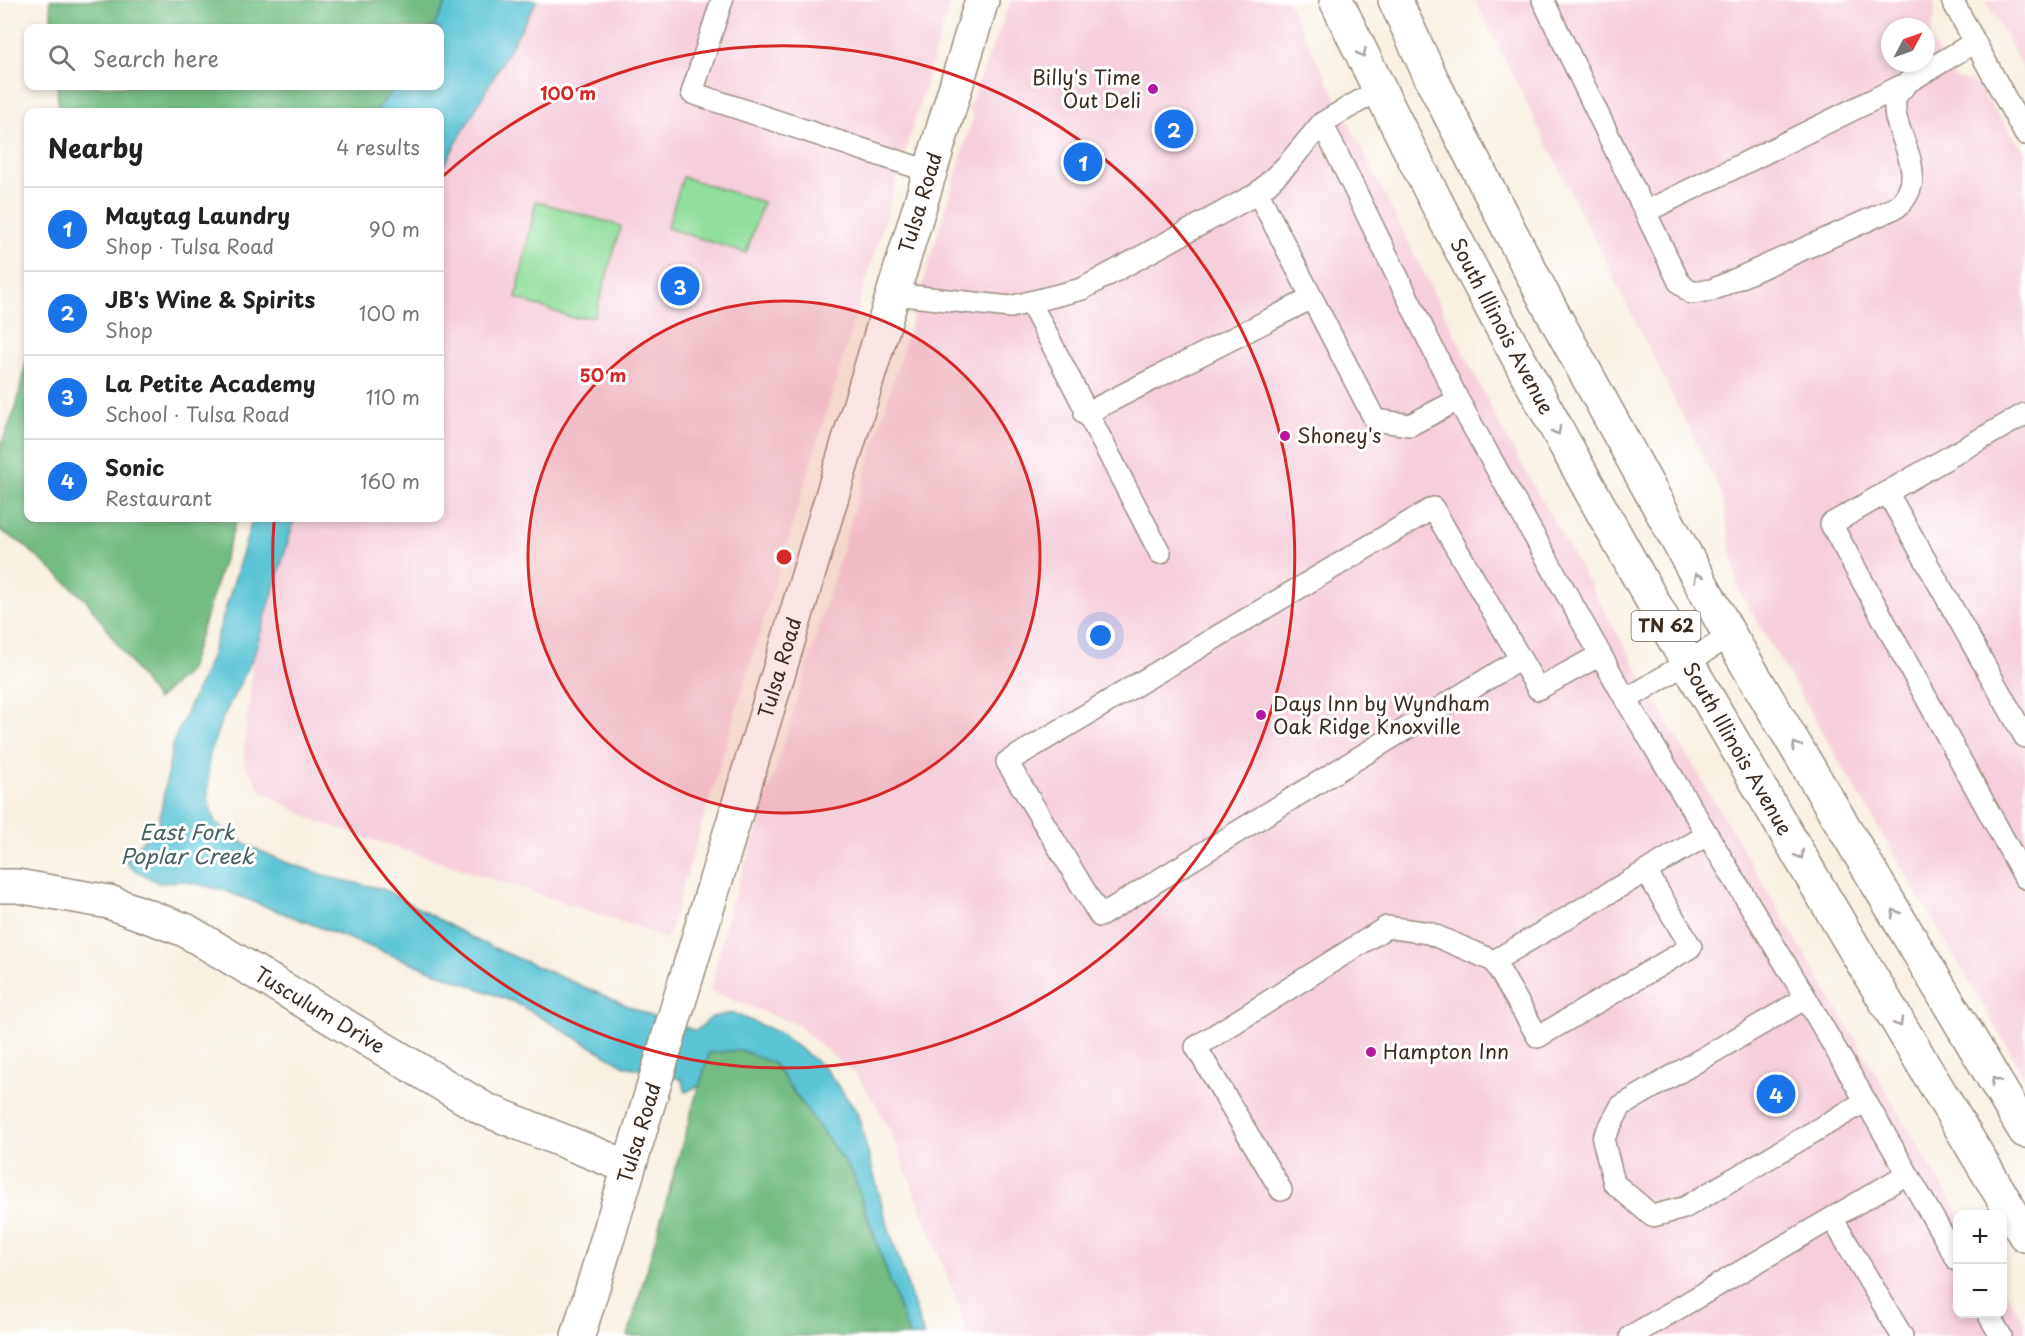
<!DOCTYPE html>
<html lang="en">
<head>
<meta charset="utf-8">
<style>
	:root { --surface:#fff; --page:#f6f6f6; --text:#222; --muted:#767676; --line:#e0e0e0; --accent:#1a73e8 }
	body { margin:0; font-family:"Playpen Sans",sans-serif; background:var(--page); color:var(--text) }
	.controls { position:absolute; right:18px; bottom:18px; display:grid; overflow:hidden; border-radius:12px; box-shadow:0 3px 9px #0003 }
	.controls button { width:54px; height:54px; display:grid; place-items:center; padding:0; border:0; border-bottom:2px solid var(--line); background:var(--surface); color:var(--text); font:30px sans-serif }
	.compass { position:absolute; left:1881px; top:18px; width:54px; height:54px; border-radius:50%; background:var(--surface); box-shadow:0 3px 9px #0003; rotate:49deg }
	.you { position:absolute; left:1101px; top:636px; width:21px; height:21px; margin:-15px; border:4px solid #fff; border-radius:50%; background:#1a73e8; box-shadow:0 0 0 9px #1a73e833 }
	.badge { display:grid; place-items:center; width:39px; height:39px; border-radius:50%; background:var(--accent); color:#fff; font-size:20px; font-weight:700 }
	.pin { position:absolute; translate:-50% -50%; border:3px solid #fff; box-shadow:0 2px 6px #0006 }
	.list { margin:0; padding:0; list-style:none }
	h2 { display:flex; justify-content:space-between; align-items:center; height:78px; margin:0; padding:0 24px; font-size:26px }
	h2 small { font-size:20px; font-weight:400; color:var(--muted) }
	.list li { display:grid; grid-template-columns:39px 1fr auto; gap:18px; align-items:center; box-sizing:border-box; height:84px; padding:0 24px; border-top:2px solid var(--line) }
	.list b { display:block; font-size:22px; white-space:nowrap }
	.list p { margin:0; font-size:20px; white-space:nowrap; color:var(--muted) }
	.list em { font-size:20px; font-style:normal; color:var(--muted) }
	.icon { flex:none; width:33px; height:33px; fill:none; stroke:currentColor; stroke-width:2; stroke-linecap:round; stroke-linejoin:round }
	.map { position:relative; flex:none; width:2025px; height:1336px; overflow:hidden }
	.search { position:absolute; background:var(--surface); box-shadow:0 3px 9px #0003; left:24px; top:24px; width:420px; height:66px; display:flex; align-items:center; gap:15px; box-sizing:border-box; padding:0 21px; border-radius:12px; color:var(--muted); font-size:22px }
	.panel { position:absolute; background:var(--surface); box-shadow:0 3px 9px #0003; left:24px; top:108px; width:420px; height:414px; border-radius:12px }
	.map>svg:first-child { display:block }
	.built { fill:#f5cfdb; fill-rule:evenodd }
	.green { fill:#8fde9d; stroke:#65845e; stroke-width:1.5 }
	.forest { fill:#73bd84; stroke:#577451; stroke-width:1.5 }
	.water { fill:#5bc5d5; stroke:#4b787a; stroke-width:1.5 }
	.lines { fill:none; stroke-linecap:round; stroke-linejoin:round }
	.lane-casing { stroke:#9a8d80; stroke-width:24 }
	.street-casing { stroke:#9a8d80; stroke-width:36 }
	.secondary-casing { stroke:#9a8d80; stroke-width:36 }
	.highway-casing { stroke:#9a8d80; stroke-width:36 }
	.lane { stroke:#fff; stroke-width:21 }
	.street { stroke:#fff; stroke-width:33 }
	.secondary { stroke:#fff; stroke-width:33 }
	.highway { stroke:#fff; stroke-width:33 }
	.oneway { stroke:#a79f9a }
	.ring { fill:none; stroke:#d62828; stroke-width:3 }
	.poi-dot { fill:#b5179e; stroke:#fff; stroke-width:2 }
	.labels { text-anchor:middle; stroke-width:6; stroke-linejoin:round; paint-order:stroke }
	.shield { fill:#fff; stroke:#766a62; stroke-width:1.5 }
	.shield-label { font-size:18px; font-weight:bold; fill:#3b2a1e }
	.poi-label { font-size:20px; fill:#3b2a1e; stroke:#fff; text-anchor:start }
	.street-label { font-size:20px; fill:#3b2a1e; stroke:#fff }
	.water-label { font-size:21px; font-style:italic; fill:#46605e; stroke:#fff }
	.centre { fill:#d62828; stroke:#fff; stroke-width:3 }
	.ring-label { font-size:18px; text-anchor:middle; font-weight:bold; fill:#d62828; stroke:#fff; stroke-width:6; stroke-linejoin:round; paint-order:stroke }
</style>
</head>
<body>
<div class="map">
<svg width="2025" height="1336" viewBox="0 0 2025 1336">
	<rect width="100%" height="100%" fill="#fff"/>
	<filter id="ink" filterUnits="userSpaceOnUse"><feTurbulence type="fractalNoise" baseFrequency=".0167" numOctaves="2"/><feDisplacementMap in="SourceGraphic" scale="12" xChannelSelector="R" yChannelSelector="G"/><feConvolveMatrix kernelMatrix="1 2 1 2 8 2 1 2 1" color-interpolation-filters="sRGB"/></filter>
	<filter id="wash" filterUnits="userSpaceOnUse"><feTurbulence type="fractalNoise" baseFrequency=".008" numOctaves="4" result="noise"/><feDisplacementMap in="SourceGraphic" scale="24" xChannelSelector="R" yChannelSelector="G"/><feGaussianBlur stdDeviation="1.35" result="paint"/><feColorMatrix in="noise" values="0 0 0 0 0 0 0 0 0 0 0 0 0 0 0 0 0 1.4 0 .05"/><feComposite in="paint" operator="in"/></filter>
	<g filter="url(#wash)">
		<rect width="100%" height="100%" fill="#f8f0e1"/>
		<path class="built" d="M 537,0 L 951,0 L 667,940 L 641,928 L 313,820 L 263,792 L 243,763 L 253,658 L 296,518 L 440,518 L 440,172 Z
			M 1011,0 L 1287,0 L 1505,435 L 1672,730 L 1959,1214 L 1958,1314 L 2002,1314 L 2003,1288 L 2025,1324 L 2025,1336 L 967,1336 L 960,1309 L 896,1145 L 877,1106 L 858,1077 L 797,1025 L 710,991 L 729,910 L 760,821 L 973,117 L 968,108 Z
			M 1475,0 L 1932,0 L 1935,7 L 1935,19 L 1929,38 L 1954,78 L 1971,81 L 1977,86 L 2025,152 L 2025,1077 L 1738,589 L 1721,493 ZM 1890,27 L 1926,27 L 1926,63 L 1890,63 Z
			M 1985,0 L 2025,0 L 2025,71 Z"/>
		<path class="green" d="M 683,177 L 763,202 L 746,253 L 667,228 Z
			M 536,201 L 621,226 L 595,316 L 573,318 L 516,298 Z"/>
		<path class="forest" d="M 50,0 L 448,0 L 433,28 L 52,28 Z
			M 57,86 L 396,86 L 375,112 L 59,112 Z
			M 28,353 L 28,518 L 237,518 L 189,670 L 157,700 L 87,601 L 23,544 L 0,530 L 0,447 L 16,408 Z
			M 741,1050 L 773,1063 L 853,1174 L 909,1336 L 628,1336 L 708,1053 Z"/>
		<path class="water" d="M 448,0 L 537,0 L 440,172 L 440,112 L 375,112 L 396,86 L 440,86 L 440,28 L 433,28 Z
			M 253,518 L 295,518 L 253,658 L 221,721 L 209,757 L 208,800 L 215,822 L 247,845 L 285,862 L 333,878 L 383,889 L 478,941 L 644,1013 L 696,1031 L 712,1017 L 733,1013 L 779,1033 L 825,1068 L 857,1112 L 886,1220 L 924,1336 L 909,1336 L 853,1174 L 773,1063 L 741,1050 L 709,1053 L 700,1085 L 686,1092 L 681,1079 L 625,1066 L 516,1003 L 223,890 L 183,881 L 159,883 L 131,868 L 125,861 L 159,822 L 173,743 L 211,657 Z"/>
	</g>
	<g filter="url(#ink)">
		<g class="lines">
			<defs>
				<path id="lane" d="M 722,0 L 692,93 L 931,172
					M 1543,0 L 1679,282 L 1691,293 L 1712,290 L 1897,207 C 1926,181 1906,152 1897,121 C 1894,114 1895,105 1895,97 L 1908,82 L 1975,42
					M 1952,0 L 2025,134
					M 1322,123 L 1458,400 L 1626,700 L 1730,636
					M 1645,212 L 1905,84
					M 894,294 L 1010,307 L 1082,289 L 1258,193 L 1287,165 L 1322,123 L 1380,89
					M 1312,298 L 1375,420 L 1410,425 L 1458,400
					M 1030,302 L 1160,553
					M 1085,414 L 1312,298 L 1258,193
					M 2025,414 L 1831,524 L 2025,878
					M 1887,492 L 2025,737
					M 1520,659 L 1100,916 L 1007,762 L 1433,508 L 1538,689 L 1600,655
					M 1626,700 L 1806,998 L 1958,1261
					M 1646,871 L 1691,947 L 1538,1037 L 1494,961 L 1707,835
					M 1806,998 L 1621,1106 L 1603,1139 L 1614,1183 L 1652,1216 L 1684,1208 L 1866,1101
					M 1281,1190 L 1196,1047 L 1387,927 L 1429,933 L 1494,961
					M 1832,1218 L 1902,1336
					M 1988,1314 L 2001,1336
					M 1631,1336 L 1907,1174"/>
				<g id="street">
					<path id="s1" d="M 0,886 L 17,886 L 109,902 L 185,930 L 484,1109 L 628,1167"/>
				</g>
				<g id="secondary">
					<path id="s2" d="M 578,1336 L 982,0"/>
				</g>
				<g id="highway">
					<path id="s3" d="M 1336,0 C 1540,426 1783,830 2025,1235"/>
					<path d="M 1395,0 L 1433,82 L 1544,297 L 1730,636 L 2025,1131"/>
				</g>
			</defs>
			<use href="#lane" class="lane-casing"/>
			<use href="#street" class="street-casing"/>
			<use href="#secondary" class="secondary-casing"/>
			<use href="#highway" class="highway-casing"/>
			<use href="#lane" class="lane"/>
			<use href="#street" class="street"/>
			<use href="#secondary" class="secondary"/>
			<use href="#highway" class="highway"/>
		</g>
		<defs><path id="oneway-chevron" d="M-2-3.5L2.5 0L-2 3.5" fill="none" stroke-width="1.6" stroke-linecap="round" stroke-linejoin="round" transform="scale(1.5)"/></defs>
		<g class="oneway">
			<use href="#oneway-chevron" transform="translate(1362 53) rotate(64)"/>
			<use href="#oneway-chevron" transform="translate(1557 431) rotate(62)"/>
			<use href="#oneway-chevron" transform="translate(1698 577) rotate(-119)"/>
			<use href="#oneway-chevron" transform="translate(1796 746) rotate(-121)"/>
			<use href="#oneway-chevron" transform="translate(1800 855) rotate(59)"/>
			<use href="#oneway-chevron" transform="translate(1895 913) rotate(-121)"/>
			<use href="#oneway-chevron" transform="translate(1899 1023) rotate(59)"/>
			<use href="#oneway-chevron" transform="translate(1995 1081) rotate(-121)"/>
		</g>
	</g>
	<circle cx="784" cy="557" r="256" fill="#d62828" fill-opacity=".12"/>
	<g class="ring">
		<circle cx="784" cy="557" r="256"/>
		<path d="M442 177A511 511 0 1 1 274 521"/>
	</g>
	<g class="poi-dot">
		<circle cx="1153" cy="89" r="6"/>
		<circle cx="1285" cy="436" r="6"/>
		<circle cx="1261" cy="715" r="6"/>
		<circle cx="1371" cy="1052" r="6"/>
	</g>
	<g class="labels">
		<rect class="shield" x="1631.5" y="611" width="69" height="30" rx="4.5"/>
		<g class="shield-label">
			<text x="1666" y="632">TN 62</text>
		</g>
		<g class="poi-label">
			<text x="1141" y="85" text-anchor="end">Billy's Time<tspan x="1141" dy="23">Out Deli</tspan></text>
			<text x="1297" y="443">Shoney's</text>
			<text x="1273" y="711">Days Inn by Wyndham<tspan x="1273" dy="23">Oak Ridge Knoxville</tspan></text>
			<text x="1383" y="1059">Hampton Inn</text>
		</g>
		<g class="street-label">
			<text dy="7" stroke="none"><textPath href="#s2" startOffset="1184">Tulsa Road</textPath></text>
			<text dy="7" stroke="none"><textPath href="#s3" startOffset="366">South Illinois Avenue</textPath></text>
			<text dy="7" stroke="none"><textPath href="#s2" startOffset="698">Tulsa Road</textPath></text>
			<text dy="7" stroke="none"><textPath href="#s3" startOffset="850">South Illinois Avenue</textPath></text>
			<text dy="7" stroke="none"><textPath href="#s1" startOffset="348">Tusculum Drive</textPath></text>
			<text dy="7" stroke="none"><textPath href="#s2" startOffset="212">Tulsa Road</textPath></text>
		</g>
		<g class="water-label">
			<text x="187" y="840">East Fork<tspan x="187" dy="24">Poplar Creek</tspan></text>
		</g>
	</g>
	<circle cx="784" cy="557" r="9" class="centre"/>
	<g class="ring-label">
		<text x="568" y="100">100 m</text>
		<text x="603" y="382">50 m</text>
	</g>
</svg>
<div class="controls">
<button>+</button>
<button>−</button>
</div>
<svg class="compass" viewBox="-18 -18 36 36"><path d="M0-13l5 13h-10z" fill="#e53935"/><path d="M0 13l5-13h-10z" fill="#767676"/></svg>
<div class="you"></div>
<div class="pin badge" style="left:1083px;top:162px">1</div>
<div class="pin badge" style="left:1174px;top:129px">2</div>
<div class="pin badge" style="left:680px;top:286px">3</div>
<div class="pin badge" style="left:1776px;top:1094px">4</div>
<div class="search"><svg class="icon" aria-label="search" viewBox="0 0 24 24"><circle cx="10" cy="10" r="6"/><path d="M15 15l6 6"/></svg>Search here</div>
<section class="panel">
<h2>Nearby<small>4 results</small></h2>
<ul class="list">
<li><span class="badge">1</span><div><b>Maytag Laundry</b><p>Shop · Tulsa Road</p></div><em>90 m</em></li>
<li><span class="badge">2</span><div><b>JB's Wine &amp; Spirits</b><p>Shop</p></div><em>100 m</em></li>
<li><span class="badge">3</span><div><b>La Petite Academy</b><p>School · Tulsa Road</p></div><em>110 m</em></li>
<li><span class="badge">4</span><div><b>Sonic</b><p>Restaurant</p></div><em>160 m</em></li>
</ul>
</section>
</div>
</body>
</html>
